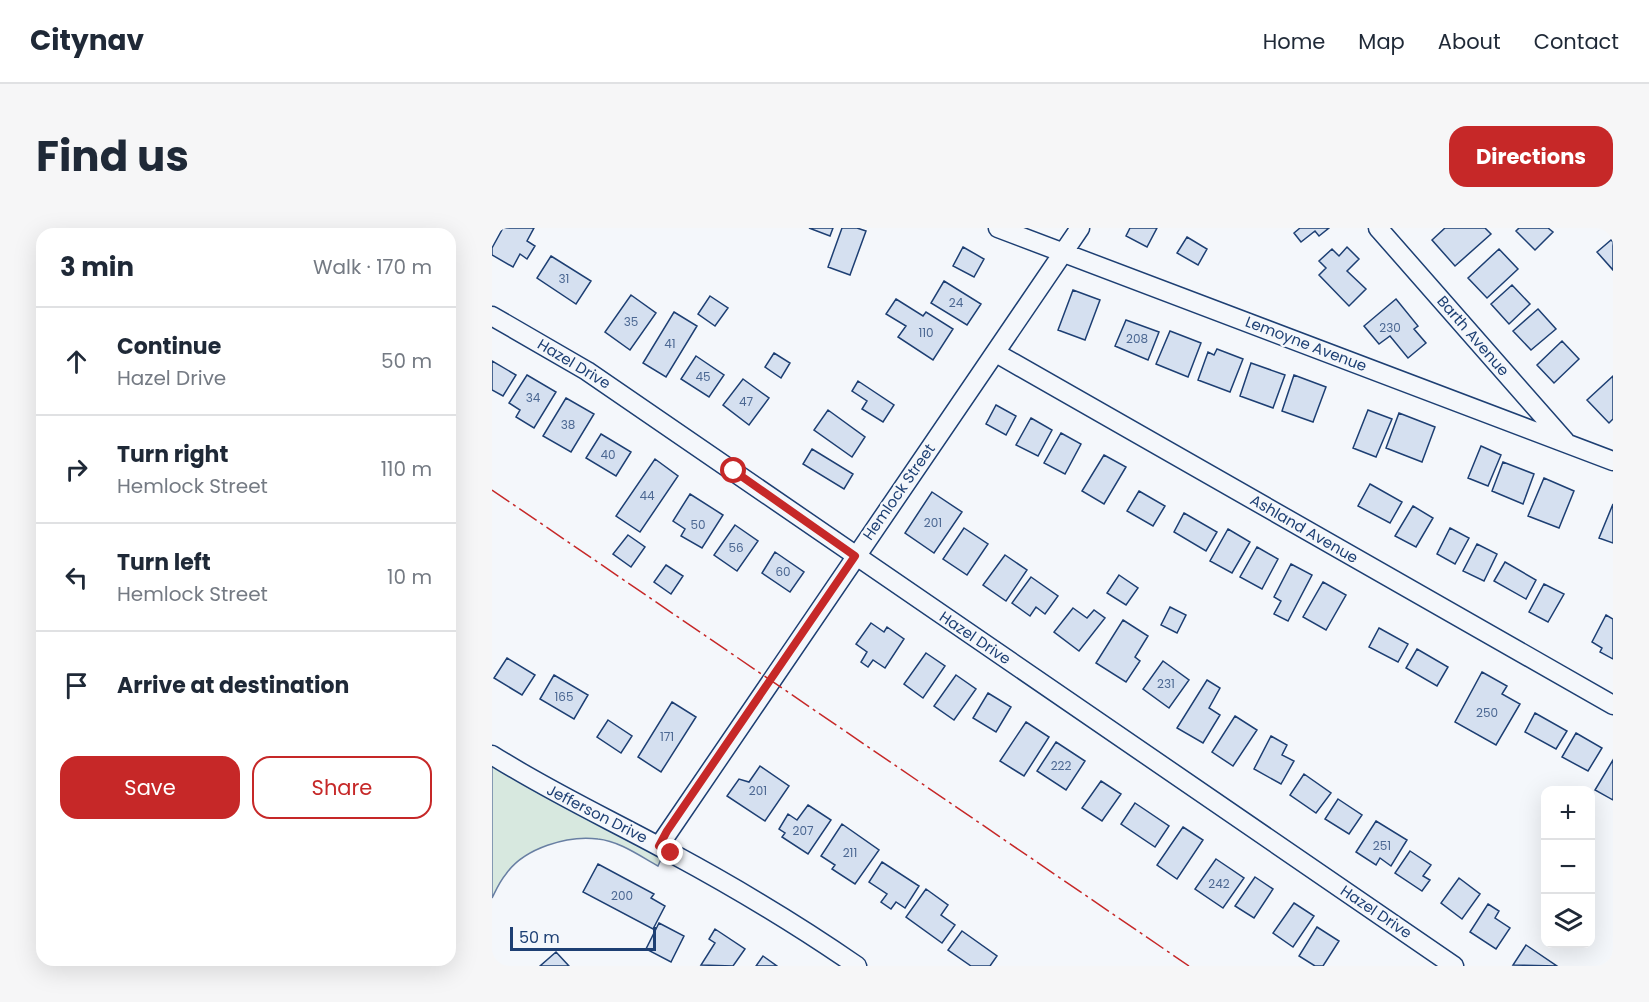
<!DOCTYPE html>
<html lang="en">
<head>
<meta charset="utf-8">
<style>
	:root { --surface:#fff; --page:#f6f6f7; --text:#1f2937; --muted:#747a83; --line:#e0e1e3; --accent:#c62828 }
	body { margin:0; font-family:Poppins,sans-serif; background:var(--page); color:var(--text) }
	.controls { position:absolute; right:18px; bottom:18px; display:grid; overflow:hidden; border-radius:12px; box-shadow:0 6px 24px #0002 }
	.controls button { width:54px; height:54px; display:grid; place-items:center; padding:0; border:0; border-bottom:2px solid var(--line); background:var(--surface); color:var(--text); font:30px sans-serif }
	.scale { position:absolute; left:18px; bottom:15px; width:146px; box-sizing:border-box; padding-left:6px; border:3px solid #1d3f73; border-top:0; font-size:16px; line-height:21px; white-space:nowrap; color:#1d3f73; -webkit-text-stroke:4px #f4f7fb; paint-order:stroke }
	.stop { position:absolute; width:18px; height:18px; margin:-14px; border:4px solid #c62828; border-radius:50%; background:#fff }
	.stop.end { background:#c62828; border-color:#fff; box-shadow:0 2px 6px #0008 }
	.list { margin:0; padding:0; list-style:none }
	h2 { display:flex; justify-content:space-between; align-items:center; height:78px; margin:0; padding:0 24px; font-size:26px }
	h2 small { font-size:20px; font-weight:400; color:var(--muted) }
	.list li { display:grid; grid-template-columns:39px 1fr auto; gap:18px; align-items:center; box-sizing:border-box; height:108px; padding:0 24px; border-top:2px solid var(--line) }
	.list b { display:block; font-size:22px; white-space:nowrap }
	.list p { margin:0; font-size:20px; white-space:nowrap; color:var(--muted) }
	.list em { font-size:20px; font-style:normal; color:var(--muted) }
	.actions { display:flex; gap:12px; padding:18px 24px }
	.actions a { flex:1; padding:14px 0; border:2px solid var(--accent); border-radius:18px; text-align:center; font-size:21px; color:var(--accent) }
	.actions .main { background:var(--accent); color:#fff }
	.icon { flex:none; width:33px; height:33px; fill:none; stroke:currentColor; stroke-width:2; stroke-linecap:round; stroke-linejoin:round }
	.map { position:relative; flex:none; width:1121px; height:738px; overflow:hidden; border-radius:18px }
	header { display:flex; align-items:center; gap:36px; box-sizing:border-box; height:84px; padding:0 30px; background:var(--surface); border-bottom:2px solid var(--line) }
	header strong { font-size:28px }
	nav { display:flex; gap:33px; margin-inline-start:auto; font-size:21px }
	.intro { display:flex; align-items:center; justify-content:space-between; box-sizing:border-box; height:144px; padding:0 36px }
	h1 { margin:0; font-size:42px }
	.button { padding:15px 27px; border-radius:18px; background:var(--accent); color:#fff; font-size:21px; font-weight:700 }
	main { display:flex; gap:36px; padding:0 36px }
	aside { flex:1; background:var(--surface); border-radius:18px; box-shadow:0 6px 24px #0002 }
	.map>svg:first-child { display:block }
	.green { fill:#d7e8df; stroke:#687fa3; stroke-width:1.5 }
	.building { fill:#d5e0f0; stroke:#1d3f73; stroke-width:1.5 }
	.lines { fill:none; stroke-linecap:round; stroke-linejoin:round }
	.minor-casing { stroke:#1d3f73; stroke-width:21 }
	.minor { stroke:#f4f7fb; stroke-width:18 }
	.power { stroke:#c62828; stroke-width:1.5; stroke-dasharray:21 4.5 3 4.5; stroke-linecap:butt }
	.route { stroke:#c62828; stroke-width:8 }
	.labels { text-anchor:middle; stroke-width:4.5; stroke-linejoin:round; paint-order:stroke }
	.number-label { font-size:12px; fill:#4b6792 }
	.street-label { font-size:15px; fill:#1d3f73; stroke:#f4f7fb }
</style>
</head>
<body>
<header>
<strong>Citynav</strong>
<nav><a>Home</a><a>Map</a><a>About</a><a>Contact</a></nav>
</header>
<div class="intro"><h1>Find us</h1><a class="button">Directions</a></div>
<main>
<aside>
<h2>3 min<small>Walk · 170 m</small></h2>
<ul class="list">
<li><svg class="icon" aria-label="ahead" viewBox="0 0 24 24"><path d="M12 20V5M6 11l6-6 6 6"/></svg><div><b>Continue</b><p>Hazel Drive</p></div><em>50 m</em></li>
<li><svg class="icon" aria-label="right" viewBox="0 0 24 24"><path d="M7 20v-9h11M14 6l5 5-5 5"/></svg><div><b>Turn right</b><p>Hemlock Street</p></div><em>110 m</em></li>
<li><svg class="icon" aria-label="left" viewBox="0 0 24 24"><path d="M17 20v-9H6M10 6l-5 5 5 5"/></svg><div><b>Turn left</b><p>Hemlock Street</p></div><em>10 m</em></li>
<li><svg class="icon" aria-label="arrive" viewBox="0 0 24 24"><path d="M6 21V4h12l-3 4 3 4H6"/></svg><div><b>Arrive at destination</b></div></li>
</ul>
<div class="actions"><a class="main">Save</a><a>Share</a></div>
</aside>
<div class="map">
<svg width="1121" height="738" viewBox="0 0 1121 738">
	<rect width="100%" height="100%" fill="#f4f7fb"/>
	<path class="green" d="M 0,536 L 170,629 L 166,638 C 148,628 127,613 106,611 C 76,607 32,620 14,646 C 8,653 4,662 0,670 Z"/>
	<path class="building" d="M 11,0 L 42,0 L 35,13 L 43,18 L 35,31 L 28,26 L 21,39 L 0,27 L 0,20 Z
		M 317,0 L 341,0 L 338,8 Z
		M 350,0 L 365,0 L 374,3 L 358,47 L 336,39 Z
		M 638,0 L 665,0 L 655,19 L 634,8 Z
		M 808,0 L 837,0 L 827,8 L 823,3 L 809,14 L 802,5 Z
		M 953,0 L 993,0 L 999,6 L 963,38 L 940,12 Z
		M 1027,0 L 1056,0 L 1061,4 L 1043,22 L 1024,3 Z
		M 695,9 L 715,21 L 706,37 L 685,25 Z
		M 1119,12 L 1121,14 L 1121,42 L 1105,24 Z
		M 471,19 L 492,31 L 482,49 L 461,38 Z
		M 855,19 L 867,31 L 855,43 L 874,61 L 857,78 L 827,47 L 834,40 L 827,33 L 840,21 L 847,28 Z
		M 1007,21 L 1026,41 L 995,70 L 976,50 Z
		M 59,28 L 99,53 L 84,76 L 45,50 Z
		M 452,53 L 489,76 L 475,97 L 439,75 Z
		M 1020,57 L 1038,76 L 1017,96 L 999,76 Z
		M 581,62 L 608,72 L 593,112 L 566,102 Z
		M 139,67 L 164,85 L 138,122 L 113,104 Z
		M 218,68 L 236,80 L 223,98 L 206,86 Z
		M 404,71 L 431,88 L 434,84 L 461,101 L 441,132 L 406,109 L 414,98 L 394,86 Z
		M 904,71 L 926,98 L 922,101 L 934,115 L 916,130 L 898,108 L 887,116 L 872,98 Z
		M 1046,81 L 1064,101 L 1039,122 L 1021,103 Z
		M 182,84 L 205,98 L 174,149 L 151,135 Z
		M 634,92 L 667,104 L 656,132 L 623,118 Z
		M 678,103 L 709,115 L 696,149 L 664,136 Z
		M 1070,113 L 1087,131 L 1062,155 L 1045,137 Z
		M 725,121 L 751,131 L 738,164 L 706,152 L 716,124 L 722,127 Z
		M 282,125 L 298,135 L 289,150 L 273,139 Z
		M 204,128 L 232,147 L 217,169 L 189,151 Z
		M 0,133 L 24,147 L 11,168 L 0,162 Z
		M 759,135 L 793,147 L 781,180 L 748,168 Z
		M 35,147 L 64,164 L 42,200 L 24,189 L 28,182 L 17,175 Z
		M 802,147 L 834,159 L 821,194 L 790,183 Z
		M 1121,148 L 1121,191 L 1117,195 L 1095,172 Z
		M 251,151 L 277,170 L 257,197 L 231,177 Z
		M 366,153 L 402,177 L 391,194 L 370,181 L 375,173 L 360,163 Z
		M 74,170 L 102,186 L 79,224 L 51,208 Z
		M 504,177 L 524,188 L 514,207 L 494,196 Z
		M 336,182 L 373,209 L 360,229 L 322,202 Z
		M 876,182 L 900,191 L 884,229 L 861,220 Z
		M 907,185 L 943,199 L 930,234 L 894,220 Z
		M 539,190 L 560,202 L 546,228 L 524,217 Z
		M 569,205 L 589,216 L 573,246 L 552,235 Z
		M 109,206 L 139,224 L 124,248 L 94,230 Z
		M 989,218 L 1009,227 L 996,258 L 976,250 Z
		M 320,221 L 361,246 L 352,261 L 311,236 Z
		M 612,227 L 634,239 L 612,276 L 590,263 Z
		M 163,231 L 186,248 L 148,304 L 124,288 Z
		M 1011,234 L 1042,246 L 1031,276 L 1000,263 Z
		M 1052,250 L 1082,263 L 1067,300 L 1036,288 Z
		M 878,256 L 910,274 L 898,295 L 866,278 Z
		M 647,263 L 673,278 L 661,298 L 635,283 Z
		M 440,264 L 470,284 L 442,325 L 413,305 Z
		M 198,266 L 231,287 L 210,320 L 189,308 L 193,301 L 181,293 Z
		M 1121,276 L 1121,315 L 1107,310 Z
		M 921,278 L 941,290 L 924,319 L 903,308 Z
		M 692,285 L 725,304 L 714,323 L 682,304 Z
		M 243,297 L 266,313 L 245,343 L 222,327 Z
		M 472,300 L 496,316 L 475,347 L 451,331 Z
		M 958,300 L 977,310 L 963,336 L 945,326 Z
		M 736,301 L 758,314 L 740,345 L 718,333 Z
		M 136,307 L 153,319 L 139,339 L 121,326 Z
		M 985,316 L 1005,326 L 992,353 L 971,343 Z
		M 765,319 L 786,331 L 770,361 L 748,349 Z
		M 283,324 L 312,344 L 298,364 L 270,345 Z
		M 513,327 L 535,342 L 514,373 L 491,357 Z
		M 1013,334 L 1044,352 L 1034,371 L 1002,353 Z
		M 799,336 L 820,347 L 796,393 L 782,386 L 789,373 L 782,369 Z
		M 174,337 L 191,348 L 179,366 L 162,354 Z
		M 627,347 L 646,360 L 634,377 L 615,365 Z
		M 539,349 L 566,368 L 553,386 L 544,379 L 538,388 L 520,375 Z
		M 831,354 L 854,367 L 834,402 L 811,389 Z
		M 1052,356 L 1072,366 L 1056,394 L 1037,384 Z
		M 678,379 L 694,387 L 685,405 L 669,397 Z
		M 581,380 L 595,390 L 602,382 L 613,390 L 587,423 L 562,404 Z
		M 1114,387 L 1121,391 L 1121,431 L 1108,424 L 1110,420 L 1100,414 Z
		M 631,392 L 656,408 L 643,429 L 648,433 L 634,454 L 604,435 Z
		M 379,395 L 392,404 L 395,399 L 412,411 L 393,440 L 381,432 L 376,439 L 369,434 L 375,424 L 364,416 Z
		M 887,400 L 916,416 L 906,434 L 877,419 Z
		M 925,421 L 956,439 L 945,458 L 914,440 Z
		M 434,425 L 453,438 L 431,470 L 412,456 Z
		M 15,430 L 43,447 L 30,467 L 2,450 Z
		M 671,433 L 697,452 L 677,480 L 651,461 Z
		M 990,444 L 1015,458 L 1010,466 L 1028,476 L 1004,517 L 963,494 Z
		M 62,447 L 96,467 L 82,491 L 48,471 Z
		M 464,447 L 484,461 L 462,492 L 442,478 Z
		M 715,452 L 728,460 L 717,480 L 728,487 L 711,515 L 685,500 Z
		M 496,465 L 519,479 L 504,504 L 481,490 Z
		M 180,474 L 204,489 L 169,544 L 146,529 Z
		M 1043,485 L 1075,503 L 1064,521 L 1033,504 Z
		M 743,488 L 765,502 L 741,538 L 720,524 Z
		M 116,492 L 140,508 L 129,525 L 105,509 Z
		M 534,494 L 557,509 L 532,548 L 508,533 Z
		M 1084,505 L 1110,520 L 1096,543 L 1070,529 Z
		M 779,508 L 795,517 L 790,527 L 802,533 L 789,556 L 762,541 Z
		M 564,514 L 593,533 L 574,562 L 545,543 Z
		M 1121,532 L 1121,572 L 1103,562 Z
		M 268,538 L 297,558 L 273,593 L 235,568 L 247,551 L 257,554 Z
		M 812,546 L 839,565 L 824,585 L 798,567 Z
		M 609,553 L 629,566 L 610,593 L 590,580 Z
		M 846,571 L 870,587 L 857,606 L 833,591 Z
		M 643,575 L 677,598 L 663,619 L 629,596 Z
		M 316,577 L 339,592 L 316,626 L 290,609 L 293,605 L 287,601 L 296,586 L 305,592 Z
		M 884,593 L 915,612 L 899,638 L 888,630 L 884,637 L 864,624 Z
		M 350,596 L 387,622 L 363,656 L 340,641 L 343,637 L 329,628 Z
		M 691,599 L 711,612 L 685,651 L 665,637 Z
		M 918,623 L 939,637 L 931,648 L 938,652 L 930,663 L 903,645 Z
		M 724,631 L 752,650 L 731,680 L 703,661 Z
		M 390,634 L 427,658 L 413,680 L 404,674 L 399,681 L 389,674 L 395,666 L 377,654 Z
		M 106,636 L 162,666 L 159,670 L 173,678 L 161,701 L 91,664 Z
		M 763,649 L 781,661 L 762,690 L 743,678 Z
		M 967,650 L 988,666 L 970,691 L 949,675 Z
		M 434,661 L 456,677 L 449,687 L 463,697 L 450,715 L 414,689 Z
		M 802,675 L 822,688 L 801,719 L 781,705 Z
		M 996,676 L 1007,683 L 1003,690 L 1018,700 L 1004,721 L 978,704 Z
		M 167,695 L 192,708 L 179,734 L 154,721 Z
		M 825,699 L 847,713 L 831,738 L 823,738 L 807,728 Z
		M 223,701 L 253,721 L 241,738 L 209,737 L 223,715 L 217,711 Z
		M 470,703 L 505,728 L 498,738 L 479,738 L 456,722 Z
		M 1034,717 L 1065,738 L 1021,737 Z
		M 64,724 L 77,738 L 48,738 Z
		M 271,728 L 285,738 L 264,738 Z"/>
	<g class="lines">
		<defs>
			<path id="minor" d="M 506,0 L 1121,233
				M 886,0 L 1073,213
				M 0,88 L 95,143 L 962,738
				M 504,125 L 1121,477
				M 0,527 C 58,564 121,593 181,626 C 244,660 306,697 365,738
				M 167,618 L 588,0"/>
		</defs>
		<use href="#minor" class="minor-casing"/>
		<use href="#minor" class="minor"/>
		<path class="power" d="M 0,262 L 697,738"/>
	</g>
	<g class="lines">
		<path class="route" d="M 179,625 L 167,618 L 175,603 L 363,328 L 242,243"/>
	</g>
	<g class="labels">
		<g class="number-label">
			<text x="72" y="55">31</text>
			<text x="464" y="79">24</text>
			<text x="139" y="98">35</text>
			<text x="898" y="104">230</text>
			<text x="434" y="109">110</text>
			<text x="645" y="115">208</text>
			<text x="178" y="120">41</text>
			<text x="211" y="153">45</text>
			<text x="41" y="174">34</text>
			<text x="254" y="178">47</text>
			<text x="76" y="201">38</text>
			<text x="116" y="231">40</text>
			<text x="155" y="272">44</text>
			<text x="441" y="299">201</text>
			<text x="206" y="301">50</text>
			<text x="244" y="324">56</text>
			<text x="291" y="348">60</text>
			<text x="674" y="460">231</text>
			<text x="72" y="473">165</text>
			<text x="995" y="489">250</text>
			<text x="175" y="513">171</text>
			<text x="569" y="542">222</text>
			<text x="266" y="567">201</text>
			<text x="311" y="607">207</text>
			<text x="890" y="622">251</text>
			<text x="358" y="629">211</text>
			<text x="727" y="660">242</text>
			<text x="130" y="672">200</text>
		</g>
		<g class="street-label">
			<text transform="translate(981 108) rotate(49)" y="5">Barth Avenue</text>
			<text transform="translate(814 116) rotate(21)" y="5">Lemoyne Avenue</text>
			<text transform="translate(82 136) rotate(31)" y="5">Hazel Drive</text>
			<text transform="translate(407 264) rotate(-55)" y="5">Hemlock Street</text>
			<text transform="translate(812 301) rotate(30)" y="5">Ashland Avenue</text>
			<text transform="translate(483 410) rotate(34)" y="5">Hazel Drive</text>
			<text transform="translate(105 586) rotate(27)" y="5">Jefferson Drive</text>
			<text transform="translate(884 684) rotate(34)" y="5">Hazel Drive</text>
		</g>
	</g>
</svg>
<div class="controls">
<button>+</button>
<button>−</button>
<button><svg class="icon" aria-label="layers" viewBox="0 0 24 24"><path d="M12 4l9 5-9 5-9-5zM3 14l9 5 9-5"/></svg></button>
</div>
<div class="scale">50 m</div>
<div class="stop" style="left:242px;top:243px"></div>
<div class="stop end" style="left:179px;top:625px"></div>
</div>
</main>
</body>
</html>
